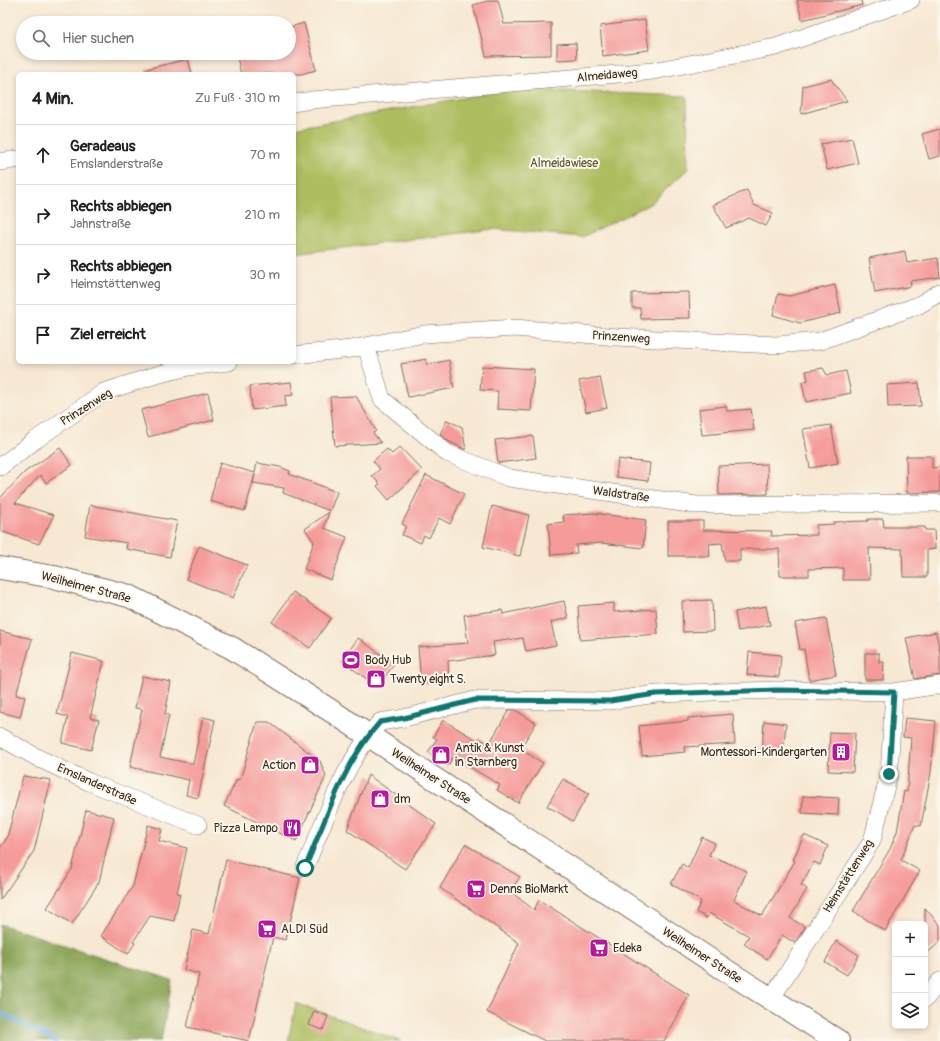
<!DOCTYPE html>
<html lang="de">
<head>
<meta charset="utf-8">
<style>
	:root { --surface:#fff; --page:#f2f2f2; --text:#222; --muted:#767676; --line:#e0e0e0 }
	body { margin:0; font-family:Pangolin,sans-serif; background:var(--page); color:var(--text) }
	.controls { position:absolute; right:12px; bottom:12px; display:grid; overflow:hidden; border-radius:6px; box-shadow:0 2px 6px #0003 }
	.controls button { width:36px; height:36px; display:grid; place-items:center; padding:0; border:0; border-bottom:1px solid var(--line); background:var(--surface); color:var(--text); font:20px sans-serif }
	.stop { position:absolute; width:12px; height:12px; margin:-9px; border:3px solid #0f766e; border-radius:50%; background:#fff }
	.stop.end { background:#0f766e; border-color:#fff; box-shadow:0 1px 4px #0008 }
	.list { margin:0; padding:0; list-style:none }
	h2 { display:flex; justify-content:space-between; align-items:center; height:52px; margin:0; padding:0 16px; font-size:17px }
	h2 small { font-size:13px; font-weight:400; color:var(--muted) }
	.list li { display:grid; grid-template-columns:26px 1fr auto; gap:12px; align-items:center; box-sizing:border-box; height:60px; padding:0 16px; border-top:1px solid var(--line) }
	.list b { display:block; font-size:15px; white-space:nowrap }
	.list p { margin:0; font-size:13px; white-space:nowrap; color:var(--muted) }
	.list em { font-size:13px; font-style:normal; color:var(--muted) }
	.icon { flex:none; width:22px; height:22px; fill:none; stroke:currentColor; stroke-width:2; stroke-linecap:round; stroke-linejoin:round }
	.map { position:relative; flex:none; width:940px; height:1041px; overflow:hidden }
	.search { position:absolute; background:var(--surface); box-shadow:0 2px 6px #0003; left:16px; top:16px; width:280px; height:44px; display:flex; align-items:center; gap:10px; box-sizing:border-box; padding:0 14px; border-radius:22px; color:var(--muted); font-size:15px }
	.panel { position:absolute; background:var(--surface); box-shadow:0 2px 6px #0003; left:16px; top:72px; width:280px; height:292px; border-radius:6px }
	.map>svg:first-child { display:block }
	.green { fill:#aebd60; stroke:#74743f }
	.forest { fill:#8aa456; stroke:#62673a }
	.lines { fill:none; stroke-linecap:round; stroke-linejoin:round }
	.stream { stroke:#63a2d5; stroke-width:5 }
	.building { fill:#f59c9b }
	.minor-casing { stroke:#7d6c5d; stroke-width:18 }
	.primary-casing { stroke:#7d6c5d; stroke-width:24 }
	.minor { stroke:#fff; stroke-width:17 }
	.primary { stroke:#fff; stroke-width:22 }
	.route { stroke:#0f766e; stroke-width:5 }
	.labels { text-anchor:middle; stroke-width:4; stroke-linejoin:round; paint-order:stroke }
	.street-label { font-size:12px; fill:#3b2a1e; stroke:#fbf7ec }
	.park-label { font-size:12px; fill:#5e5632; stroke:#fbf7ec }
	.poi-label { font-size:12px; fill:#3b2a1e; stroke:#fbf7ec; text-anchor:start }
</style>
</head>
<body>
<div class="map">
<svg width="940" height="1041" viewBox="0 0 940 1041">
	<rect width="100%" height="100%" fill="#fbf7ec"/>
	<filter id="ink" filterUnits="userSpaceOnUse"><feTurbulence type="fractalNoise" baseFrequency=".025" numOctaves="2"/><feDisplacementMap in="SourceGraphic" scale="8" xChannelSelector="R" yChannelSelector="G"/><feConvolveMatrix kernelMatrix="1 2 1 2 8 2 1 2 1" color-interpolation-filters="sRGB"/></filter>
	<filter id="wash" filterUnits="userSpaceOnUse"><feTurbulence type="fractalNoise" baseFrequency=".012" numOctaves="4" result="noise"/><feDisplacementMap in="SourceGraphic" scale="16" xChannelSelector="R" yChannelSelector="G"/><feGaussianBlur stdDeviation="0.9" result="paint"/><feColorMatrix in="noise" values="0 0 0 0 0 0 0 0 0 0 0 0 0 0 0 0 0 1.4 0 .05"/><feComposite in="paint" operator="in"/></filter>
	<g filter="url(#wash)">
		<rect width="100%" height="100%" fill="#f7e8d3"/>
		<path class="green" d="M 513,89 L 687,96 L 688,169 L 650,204 L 582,237 L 493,229 L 294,254 L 294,128 Z
			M 296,1003 L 401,1041 L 288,1041 Z"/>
		<path class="forest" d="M 0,924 L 172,980 L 161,1041 L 0,1041 Z"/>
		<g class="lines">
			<path class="stream" d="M 0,1013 L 56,1041"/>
		</g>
		<g id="blocks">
			<path class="building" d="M 491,0 L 498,0 L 504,24 L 551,23 L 551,55 L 486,56 L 473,5 Z
				M 797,0 L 861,0 L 862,5 L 802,20 Z
				M 645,20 L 649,50 L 603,56 L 600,26 Z
				M 304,23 L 316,70 L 301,74 L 241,74 L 236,53 L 289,53 L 289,27 Z
				M 576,43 L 577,59 L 557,60 L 557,44 Z
				M 188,59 L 192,74 L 146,74 L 146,69 Z
				M 831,79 L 847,101 L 801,114 L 803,86 Z
				M 940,129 L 940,156 L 929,159 L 922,134 Z
				M 852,138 L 858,163 L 827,170 L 821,144 Z
				M 747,190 L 754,205 L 773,213 L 766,226 L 749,218 L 726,228 L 713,205 Z
				M 905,251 L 907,263 L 938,258 L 940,277 L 910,281 L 911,286 L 875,293 L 869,258 Z
				M 835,285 L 841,313 L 800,323 L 773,315 L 778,294 L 789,296 Z
				M 689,292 L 690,318 L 641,319 L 640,308 L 632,308 L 632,293 Z
				M 426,359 L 427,365 L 449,360 L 454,388 L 408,397 L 401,364 Z
				M 482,366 L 534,369 L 531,411 L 497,409 L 498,391 L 480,390 Z
				M 823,368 L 827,375 L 846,371 L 851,393 L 806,402 L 802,382 L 808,380 L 806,371 Z
				M 600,377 L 607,408 L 586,412 L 579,381 Z
				M 291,382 L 293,395 L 285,396 L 286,406 L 252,410 L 250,386 Z
				M 919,383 L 921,406 L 888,407 L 887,385 Z
				M 208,393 L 214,420 L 148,437 L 141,410 Z
				M 356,396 L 376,431 L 373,433 L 381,443 L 335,446 L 330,397 Z
				M 726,406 L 727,411 L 751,409 L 754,430 L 702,435 L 699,409 Z
				M 447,420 L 462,427 L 466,450 L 448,441 L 440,434 Z
				M 831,425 L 838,463 L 810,468 L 803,429 Z
				M 533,436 L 536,458 L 498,463 L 495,440 Z
				M 400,447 L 422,470 L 389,500 L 377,486 L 380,484 L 372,476 L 380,469 L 373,461 L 387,449 L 392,454 Z
				M 60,448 L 72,465 L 46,483 L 40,475 L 15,503 L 54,515 L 39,544 L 0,531 L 0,498 L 25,472 Z
				M 906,456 L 932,456 L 932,468 L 940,467 L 940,492 L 907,493 Z
				M 618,459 L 650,463 L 648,481 L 616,477 Z
				M 220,463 L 255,473 L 257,463 L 280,467 L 290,471 L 289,474 L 337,492 L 330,511 L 283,493 L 284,488 L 253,483 L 255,474 L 245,511 L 210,501 Z
				M 767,464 L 768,494 L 719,495 L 718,466 Z
				M 426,475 L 464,494 L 450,524 L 439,518 L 429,538 L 424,535 L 421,543 L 402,535 L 406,526 L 402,524 Z
				M 90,505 L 177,521 L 170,557 L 126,549 L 127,543 L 85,536 Z
				M 492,506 L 529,515 L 520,556 L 483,547 Z
				M 329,512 L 324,528 L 347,537 L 331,580 L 304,569 L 314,542 L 305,529 Z
				M 594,513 L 646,520 L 643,548 L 601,543 L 576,545 L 577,553 L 551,555 L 548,524 L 564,522 L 563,515 Z
				M 868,519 L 883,519 L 884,527 L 925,527 L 925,530 L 934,530 L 935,549 L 927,550 L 927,577 L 903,577 L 902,549 L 869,548 L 870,580 L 843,580 L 843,568 L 809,569 L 809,576 L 780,576 L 779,549 L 740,549 L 740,561 L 725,561 L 722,543 L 709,544 L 710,556 L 668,556 L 668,521 L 703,521 L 703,530 L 772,531 L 771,536 L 817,535 L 816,525 L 834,524 L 834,522 L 868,521 Z
				M 199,546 L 247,565 L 233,598 L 186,579 Z
				M 293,592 L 331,618 L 310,648 L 272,622 Z
				M 712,600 L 713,631 L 683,632 L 682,601 Z
				M 564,601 L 568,618 L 551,622 L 556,645 L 526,651 L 523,638 L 493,642 L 495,655 L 448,661 L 449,682 L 421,684 L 418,647 L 468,643 L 464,615 L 502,610 L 503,614 Z
				M 614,603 L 614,612 L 656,609 L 658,634 L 580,640 L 578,606 Z
				M 766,606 L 770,625 L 738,631 L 735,612 Z
				M 826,618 L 836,675 L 809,680 L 804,649 L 800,650 L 795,623 Z
				M 0,631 L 32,639 L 16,695 L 25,697 L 20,717 L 0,712 Z
				M 936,632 L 940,653 L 940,675 L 915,679 L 906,638 Z
				M 358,638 L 394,664 L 378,687 L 342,661 Z
				M 749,652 L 781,655 L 779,677 L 747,675 Z
				M 72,653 L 104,661 L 90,718 L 99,720 L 91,750 L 62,743 L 68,717 L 57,714 Z
				M 865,653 L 879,653 L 879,662 L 884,662 L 883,680 L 865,680 Z
				M 142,676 L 171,682 L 165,714 L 169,715 L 160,757 L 193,764 L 203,717 L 215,720 L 198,798 L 186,795 L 189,780 L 130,767 L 142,709 L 135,708 Z
				M 509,710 L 515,710 L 536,723 L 520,749 L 543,763 L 518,803 L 497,790 L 500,785 L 453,757 L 448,765 L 428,752 L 437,739 L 433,737 L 443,720 L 478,741 L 479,738 L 489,744 Z
				M 733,714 L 735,744 L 684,747 L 685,752 L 642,756 L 639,726 L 688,721 L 688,718 Z
				M 905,718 L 936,721 L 931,772 L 921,826 L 915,825 L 901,860 L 920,871 L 885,931 L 853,911 L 890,849 L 897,832 L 904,791 L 907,792 L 911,738 L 903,737 Z
				M 764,721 L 786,724 L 783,753 L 762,751 Z
				M 257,722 L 269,722 L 320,761 L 326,776 L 296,841 L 224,806 L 237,779 L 240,780 Z
				M 830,732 L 855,733 L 853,772 L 828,771 Z
				M 368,775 L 436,824 L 405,869 L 347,830 Z
				M 23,776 L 51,780 L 34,851 L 0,900 L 0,848 L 7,838 Z
				M 563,779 L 589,793 L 573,821 L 547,806 Z
				M 803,796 L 839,798 L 838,815 L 802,813 Z
				M 86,810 L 114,817 L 99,882 L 72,924 L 47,908 L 72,869 Z
				M 148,825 L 162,829 L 159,841 L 187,848 L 177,893 L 180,894 L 174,921 L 150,916 L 133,942 L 135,943 L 128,954 L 101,936 L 133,886 Z
				M 804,835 L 828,846 L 820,865 L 814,862 L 801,885 L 807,889 L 790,918 L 805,927 L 795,943 L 782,935 L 767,959 L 744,944 L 749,936 L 709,913 L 707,918 L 696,912 L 701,901 L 671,884 L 682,864 L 688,868 L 702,837 L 715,843 L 709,855 L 747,871 L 734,900 L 762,916 L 795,861 L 793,860 Z
				M 465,844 L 520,877 L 510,891 L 534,910 L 539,900 L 689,995 L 664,1041 L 545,1041 L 487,1012 L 519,943 L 440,888 Z
				M 226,860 L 300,878 L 286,940 L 273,937 L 249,1041 L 187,1027 L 199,974 L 184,970 L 193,930 L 209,934 Z
				M 925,908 L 940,925 L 940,942 L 925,955 Z
				M 836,941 L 859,955 L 847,975 L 825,962 Z
				M 314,1011 L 328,1016 L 323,1030 L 309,1025 Z"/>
		</g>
	</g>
	<g filter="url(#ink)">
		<use href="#blocks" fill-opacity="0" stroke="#7d6c5d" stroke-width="1"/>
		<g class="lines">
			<defs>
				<path id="minor" d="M 294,103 L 311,100 L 653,71 L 776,47 L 911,0
					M 0,162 L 18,159
					M 366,346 L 382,399 L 447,453 L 509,478 L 696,505 L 940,503
					M 294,355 L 351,349 L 424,334 L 515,328 L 617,337 L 776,345 L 820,341 L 919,305 L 940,292
					M 0,467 L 34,441 L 104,392 L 156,375 L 188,367 L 229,362
					M 0,737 L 40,759 L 89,782 L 198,825
					M 305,867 C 326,818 344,763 380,722 L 404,718 L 475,700 L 610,701 L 656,694 L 776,690 L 894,692 L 940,685
					M 771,999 L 872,841 L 889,774 L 894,692
					M 925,999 L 940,981"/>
				<path id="primary" d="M 0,568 L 54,577 L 129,596 L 232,648 L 336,714 L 730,973 L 838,1041"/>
			</defs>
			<use href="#minor" class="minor-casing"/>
			<use href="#primary" class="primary-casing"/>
			<use href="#minor" class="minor"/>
			<use href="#primary" class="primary"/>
		</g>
	</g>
	<g class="lines" filter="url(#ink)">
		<path class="route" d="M 305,868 C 326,819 344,762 380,722 L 404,718 L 475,700 L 610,701 L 656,694 L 776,690 L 894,692 L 889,774"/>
	</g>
	<defs>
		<symbol id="stadium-square" viewBox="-11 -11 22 22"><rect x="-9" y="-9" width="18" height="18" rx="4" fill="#b5179e" stroke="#fbf7ec"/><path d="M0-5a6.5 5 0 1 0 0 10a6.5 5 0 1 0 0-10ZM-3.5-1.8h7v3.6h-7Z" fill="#fff"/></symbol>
		<symbol id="shop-square" viewBox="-11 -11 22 22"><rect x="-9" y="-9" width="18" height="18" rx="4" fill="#b5179e" stroke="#fbf7ec"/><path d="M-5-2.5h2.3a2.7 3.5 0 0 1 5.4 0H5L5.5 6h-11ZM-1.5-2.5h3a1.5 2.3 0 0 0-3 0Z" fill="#fff"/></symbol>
		<symbol id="building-square" viewBox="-11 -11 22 22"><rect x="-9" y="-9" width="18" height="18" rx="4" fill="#b5179e" stroke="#fbf7ec"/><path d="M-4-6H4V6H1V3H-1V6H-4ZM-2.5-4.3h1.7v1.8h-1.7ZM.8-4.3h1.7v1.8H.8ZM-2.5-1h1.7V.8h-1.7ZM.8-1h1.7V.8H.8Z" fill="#fff"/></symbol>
		<symbol id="restaurant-square" viewBox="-11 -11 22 22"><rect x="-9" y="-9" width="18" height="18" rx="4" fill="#b5179e" stroke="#fbf7ec"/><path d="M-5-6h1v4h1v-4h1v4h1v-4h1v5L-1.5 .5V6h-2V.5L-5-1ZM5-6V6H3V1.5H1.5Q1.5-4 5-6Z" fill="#fff"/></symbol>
		<symbol id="supermarket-square" viewBox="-11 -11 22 22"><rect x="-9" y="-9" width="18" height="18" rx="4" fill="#b5179e" stroke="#fbf7ec"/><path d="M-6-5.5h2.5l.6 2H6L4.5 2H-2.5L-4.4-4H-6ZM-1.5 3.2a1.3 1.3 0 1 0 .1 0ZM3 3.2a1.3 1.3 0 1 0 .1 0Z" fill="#fff"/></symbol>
	</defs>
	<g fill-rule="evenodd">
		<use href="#stadium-square" x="340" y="649" width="22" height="22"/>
		<use href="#shop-square" x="365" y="668" width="22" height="22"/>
		<use href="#building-square" x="830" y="741" width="22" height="22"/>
		<use href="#shop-square" x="430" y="744" width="22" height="22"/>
		<use href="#shop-square" x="299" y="754" width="22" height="22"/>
		<use href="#shop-square" x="369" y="788" width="22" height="22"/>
		<use href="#restaurant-square" x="281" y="817" width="22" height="22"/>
		<use href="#supermarket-square" x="465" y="878" width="22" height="22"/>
		<use href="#supermarket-square" x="256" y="918" width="22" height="22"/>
		<use href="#supermarket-square" x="588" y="937" width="22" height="22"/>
	</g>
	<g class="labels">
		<g class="street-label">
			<text transform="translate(607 75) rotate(-5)" y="4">Almeidaweg</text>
			<text transform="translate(621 337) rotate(4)" y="4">Prinzenweg</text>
			<text transform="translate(86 407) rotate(-32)" y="4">Prinzenweg</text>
			<text transform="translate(621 494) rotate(8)" y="4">Waldstraße</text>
			<text transform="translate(86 587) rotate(15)" y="4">Weilheimer Straße</text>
			<text transform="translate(431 776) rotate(33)" y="4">Weilheimer Straße</text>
			<text transform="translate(97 784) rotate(24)" y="4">Emslanderstraße</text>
			<text transform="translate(848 876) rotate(-58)" y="4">Heimstättenweg</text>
			<text transform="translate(702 955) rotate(33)" y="4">Weilheimer Straße</text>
		</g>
		<g class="park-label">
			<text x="564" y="167">Almeidawiese</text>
		</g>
		<g class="poi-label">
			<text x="365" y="664">Body Hub</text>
			<text x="390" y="683">Twenty eight S.</text>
			<text x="455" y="752">Antik &amp; Kunst<tspan x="455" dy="14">in Starnberg</tspan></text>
			<text x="827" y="756" text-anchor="end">Montessori-Kindergarten</text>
			<text x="296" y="769" text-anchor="end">Action</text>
			<text x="394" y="803">dm</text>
			<text x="278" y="832" text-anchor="end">Pizza Lampo</text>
			<text x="490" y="893">Denns BioMarkt</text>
			<text x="281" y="933">ALDI Süd</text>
			<text x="613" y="952">Edeka</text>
		</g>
	</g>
</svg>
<div class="controls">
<button>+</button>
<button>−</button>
<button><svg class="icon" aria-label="layers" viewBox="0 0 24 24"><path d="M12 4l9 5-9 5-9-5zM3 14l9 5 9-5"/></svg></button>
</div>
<div class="stop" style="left:305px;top:868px"></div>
<div class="stop end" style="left:889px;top:774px"></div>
<div class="search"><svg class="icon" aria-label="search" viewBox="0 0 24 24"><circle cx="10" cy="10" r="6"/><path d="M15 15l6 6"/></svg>Hier suchen</div>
<section class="panel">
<h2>4 Min.<small>Zu Fuß · 310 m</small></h2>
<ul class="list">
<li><svg class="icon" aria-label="ahead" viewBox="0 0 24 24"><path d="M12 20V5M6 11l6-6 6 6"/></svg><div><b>Geradeaus</b><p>Emslanderstraße</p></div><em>70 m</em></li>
<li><svg class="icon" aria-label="right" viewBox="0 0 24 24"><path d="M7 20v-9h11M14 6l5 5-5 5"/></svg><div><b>Rechts abbiegen</b><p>Jahnstraße</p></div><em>210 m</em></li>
<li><svg class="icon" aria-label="right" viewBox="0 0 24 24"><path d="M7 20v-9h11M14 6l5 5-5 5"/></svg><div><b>Rechts abbiegen</b><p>Heimstättenweg</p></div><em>30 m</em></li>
<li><svg class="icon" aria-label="arrive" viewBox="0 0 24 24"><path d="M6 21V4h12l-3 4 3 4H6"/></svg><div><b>Ziel erreicht</b></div></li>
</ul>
</section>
</div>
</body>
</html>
